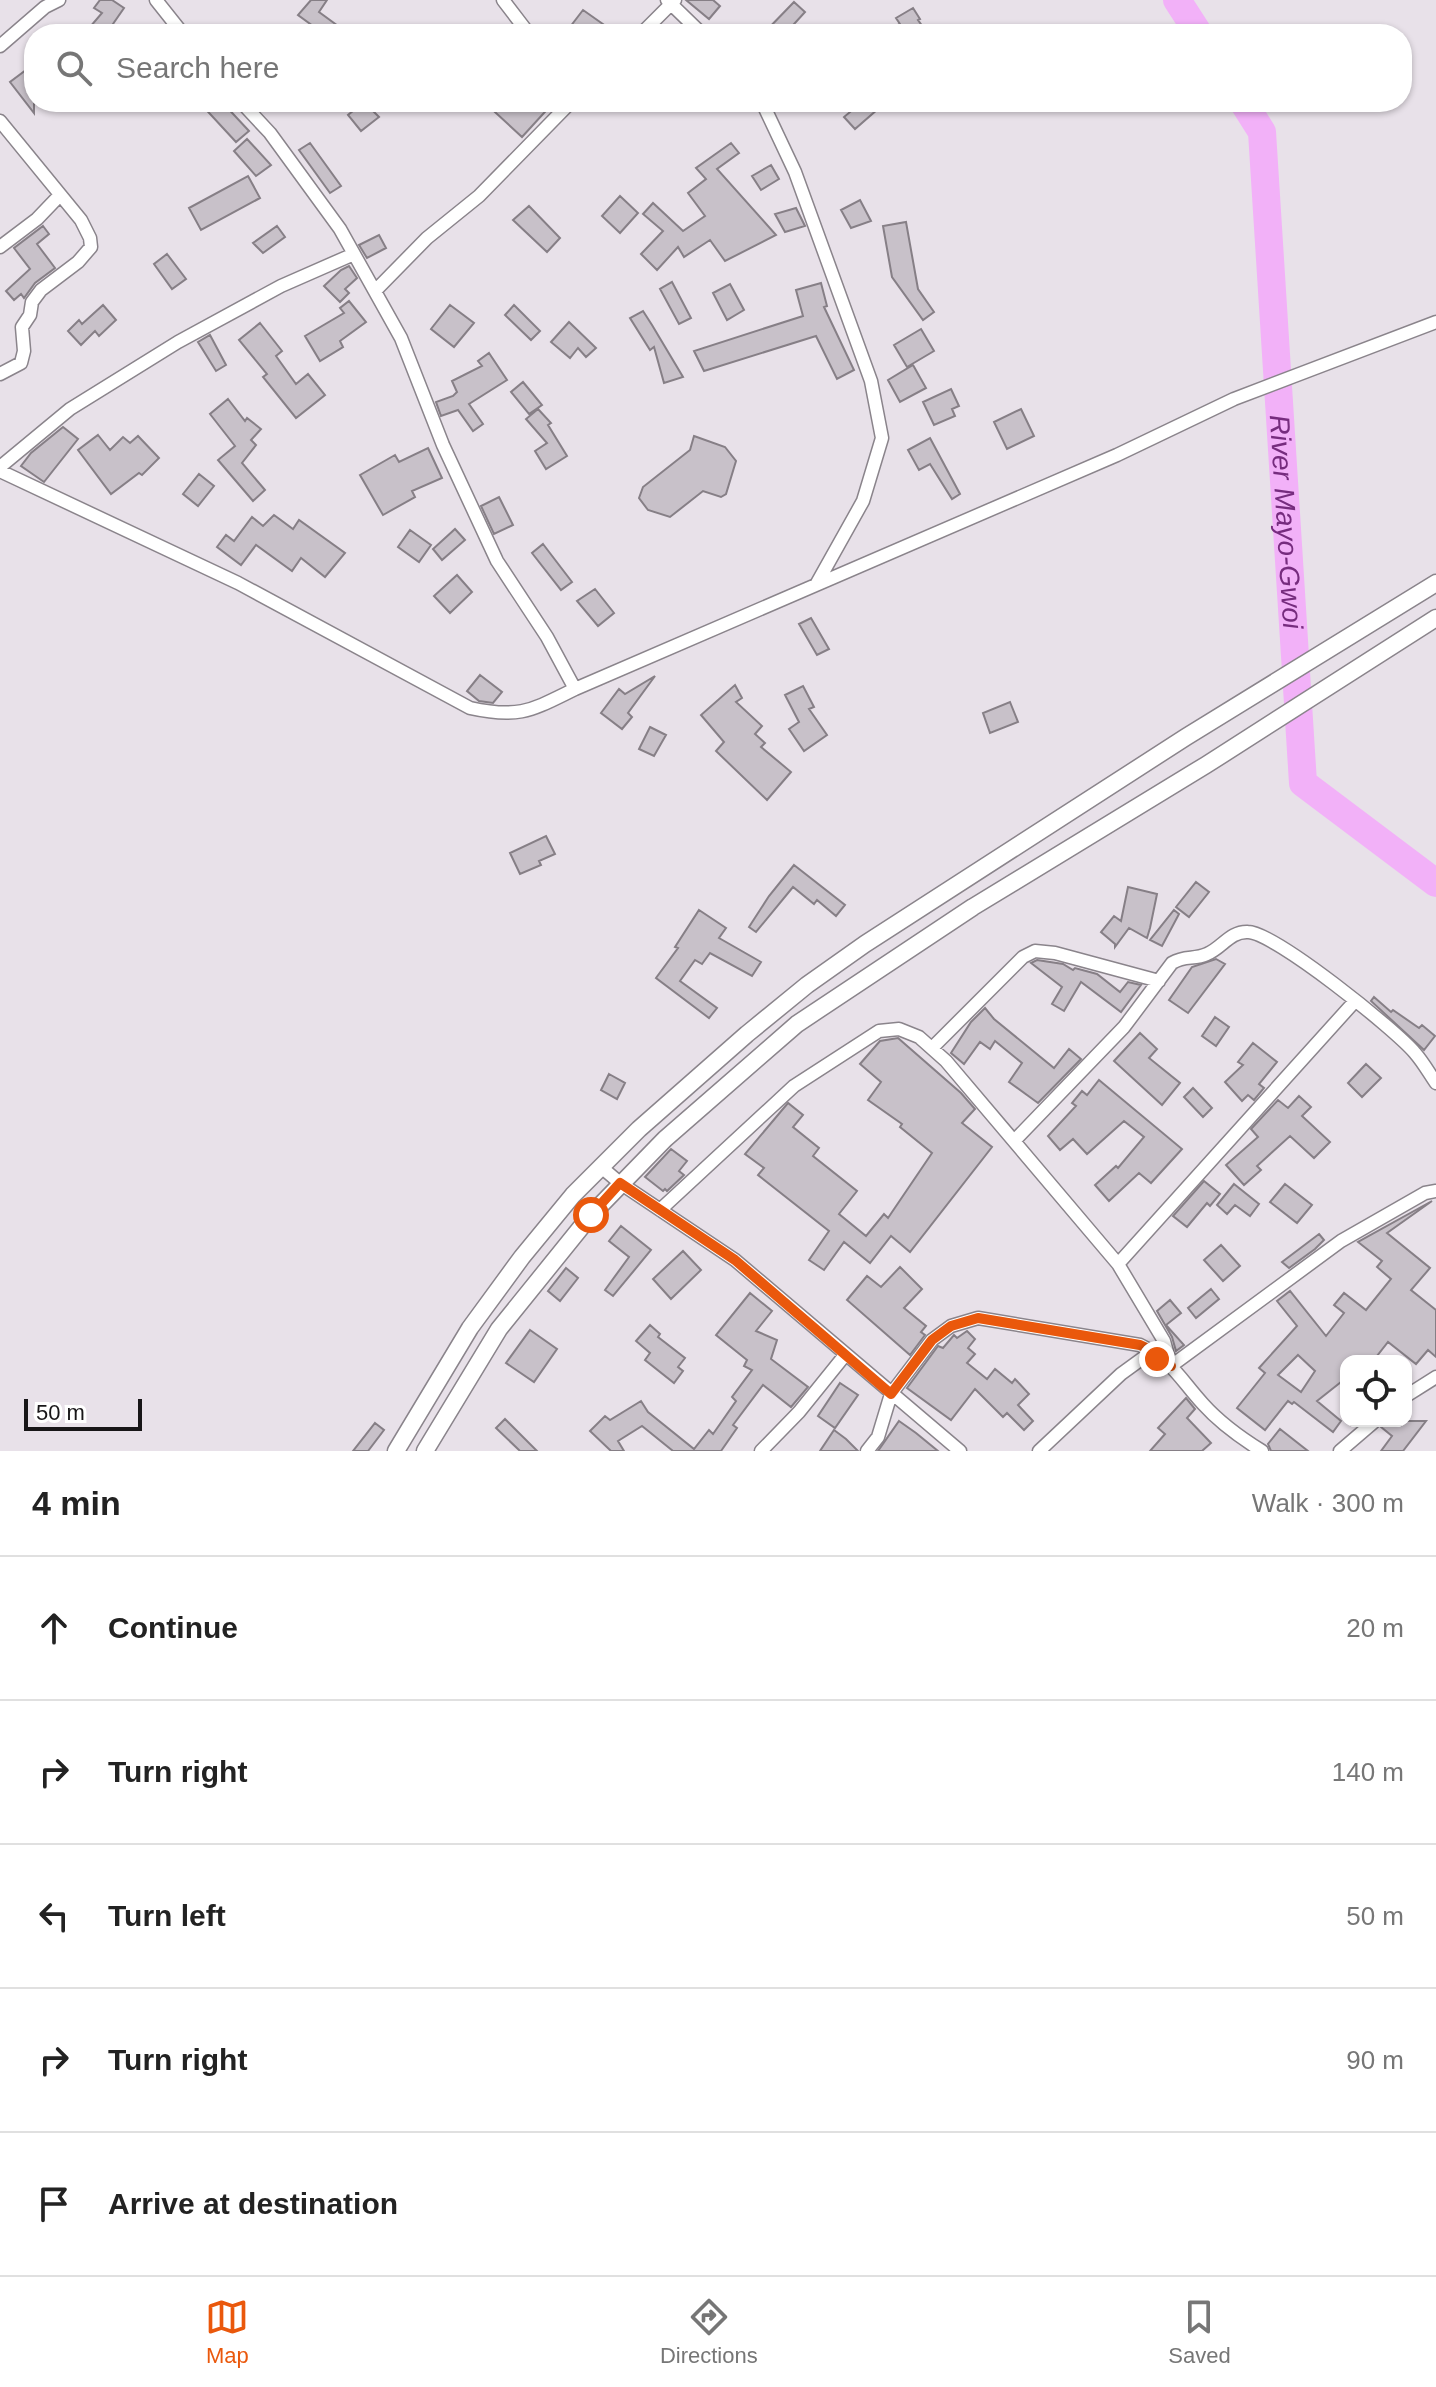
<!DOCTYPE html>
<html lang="en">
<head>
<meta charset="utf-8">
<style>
	:root { --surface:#fff; --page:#f2f2f2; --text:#222; --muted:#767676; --line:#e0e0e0; --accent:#ea580c }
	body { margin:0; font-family:Helvetica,sans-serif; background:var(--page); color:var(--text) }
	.controls { position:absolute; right:24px; bottom:24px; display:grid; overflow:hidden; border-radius:16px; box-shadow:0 2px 6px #0004 }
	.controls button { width:72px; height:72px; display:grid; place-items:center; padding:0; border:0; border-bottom:2px solid var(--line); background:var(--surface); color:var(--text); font:40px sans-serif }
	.scale { position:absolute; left:24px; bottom:20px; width:118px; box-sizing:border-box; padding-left:8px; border:4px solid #181618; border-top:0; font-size:22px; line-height:28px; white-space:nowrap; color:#181618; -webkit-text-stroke:6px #fff; paint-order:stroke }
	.stop { position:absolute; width:24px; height:24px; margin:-18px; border:6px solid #ea580c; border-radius:50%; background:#fff }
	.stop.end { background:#ea580c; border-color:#fff; box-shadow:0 2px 8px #0008 }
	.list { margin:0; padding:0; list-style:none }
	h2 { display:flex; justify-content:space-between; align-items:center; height:104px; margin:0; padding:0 32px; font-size:34px }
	h2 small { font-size:26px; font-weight:400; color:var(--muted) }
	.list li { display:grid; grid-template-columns:52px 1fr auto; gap:24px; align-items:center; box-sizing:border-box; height:144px; padding:0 32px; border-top:2px solid var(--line) }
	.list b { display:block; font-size:30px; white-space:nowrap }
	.list em { font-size:26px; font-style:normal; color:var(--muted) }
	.icon { flex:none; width:44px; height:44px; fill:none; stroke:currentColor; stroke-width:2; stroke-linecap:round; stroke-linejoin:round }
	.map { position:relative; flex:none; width:1436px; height:1451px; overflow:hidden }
	.search { position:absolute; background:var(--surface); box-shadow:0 2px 6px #0004; left:24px; right:24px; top:24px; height:88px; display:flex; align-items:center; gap:20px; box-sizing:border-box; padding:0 28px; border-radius:32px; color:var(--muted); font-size:30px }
	.sheet { height:824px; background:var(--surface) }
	nav { display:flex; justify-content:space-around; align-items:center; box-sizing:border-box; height:112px; border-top:2px solid var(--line); background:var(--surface); font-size:22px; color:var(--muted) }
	nav a { display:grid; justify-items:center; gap:4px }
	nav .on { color:var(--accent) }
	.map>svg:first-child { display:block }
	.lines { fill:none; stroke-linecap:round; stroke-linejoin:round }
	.river { stroke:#f2b1f8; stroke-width:28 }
	.building { fill:#c8c1c9; stroke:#867f86; stroke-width:2; fill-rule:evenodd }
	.minor-casing { stroke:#8a848b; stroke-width:15 }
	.tertiary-casing { stroke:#8a848b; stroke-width:19 }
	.minor { stroke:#fff; stroke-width:12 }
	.tertiary { stroke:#fff; stroke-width:16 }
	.route { stroke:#ea580c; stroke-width:10 }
	.labels { text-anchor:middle; stroke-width:8; stroke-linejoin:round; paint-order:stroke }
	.water-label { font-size:28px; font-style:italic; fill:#762c7e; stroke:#fff }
</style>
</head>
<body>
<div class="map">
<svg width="1436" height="1451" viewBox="0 0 1436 1451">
	<rect width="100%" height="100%" fill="#e8e1e9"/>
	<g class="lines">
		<g class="river">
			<path d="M 1177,0 L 1199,34"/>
			<path id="s1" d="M 1243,102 L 1262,132 L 1303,783 L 1436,883"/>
		</g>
	</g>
	<path class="building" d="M 100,0 L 112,0 L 124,8 L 106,34 L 84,34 L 102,13 L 94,8 Z
		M 311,0 L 327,0 L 319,12 L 349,34 L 324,34 L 298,15 Z
		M 686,0 L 713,0 L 720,6 L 709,19 Z
		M 794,2 L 805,12 L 785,34 L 763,34 Z
		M 913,8 L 920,19 L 918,20 L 928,34 L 877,34 L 900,24 L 896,18 Z
		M 583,10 L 617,34 L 580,34 L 570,27 Z
		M 34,64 L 34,113 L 10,82 Z
		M 199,102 L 222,102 L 249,131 L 236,142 Z
		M 364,102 L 379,117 L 361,131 L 348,115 Z
		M 484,102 L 554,102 L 522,137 Z
		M 862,102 L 886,102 L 855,129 L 844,117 Z
		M 247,139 L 271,165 L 256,176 L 234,151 Z
		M 310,143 L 341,186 L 330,193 L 299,150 Z
		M 731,143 L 739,153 L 717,169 L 776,235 L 725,261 L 710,240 L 684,257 L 678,247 L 657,270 L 641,254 L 663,231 L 643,214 L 653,203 L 683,231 L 705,216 L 688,193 L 706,179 L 696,168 Z
		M 771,165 L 779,179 L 761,190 L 752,176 Z
		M 248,176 L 260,198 L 201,230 L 189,208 Z
		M 620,196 L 638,213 L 620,233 L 602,216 Z
		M 860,200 L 871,221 L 851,228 L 841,210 Z
		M 529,206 L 560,238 L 547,252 L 513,220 Z
		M 796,208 L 805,226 L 785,232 L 775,214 Z
		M 906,222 L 918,289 L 934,312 L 923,320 L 892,277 L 883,226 Z
		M 43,226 L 49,234 L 37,244 L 55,268 L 35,283 L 24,298 L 21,294 L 14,300 L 6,291 L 30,269 L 14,248 Z
		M 277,226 L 285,237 L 263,253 L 253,243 Z
		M 379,235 L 386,248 L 367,258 L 359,245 Z
		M 167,254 L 186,279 L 172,289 L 154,264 Z
		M 349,266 L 357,278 L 345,289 L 349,293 L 340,302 L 324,286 L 341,270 Z
		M 672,282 L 691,318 L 679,324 L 660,289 Z
		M 821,283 L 827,306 L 824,307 L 854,370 L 837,379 L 816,336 L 704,371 L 694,351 L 803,316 L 796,290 Z
		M 730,284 L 744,310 L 727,320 L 713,293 Z
		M 349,301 L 366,322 L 340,341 L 343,347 L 320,361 L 305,336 L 344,313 L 340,308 Z
		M 103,305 L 116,320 L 99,336 L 95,331 L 81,345 L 68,331 L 79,320 L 82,324 Z
		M 450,305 L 474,323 L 454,347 L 431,329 Z
		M 514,305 L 540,331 L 531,340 L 505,315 Z
		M 643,311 L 652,325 L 683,377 L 664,383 L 654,347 L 650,350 L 630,318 Z
		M 569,322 L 596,348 L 586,357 L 578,348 L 570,358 L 551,342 Z
		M 260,323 L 282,351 L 276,356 L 296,384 L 308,374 L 325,395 L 296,418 L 263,377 L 267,374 L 239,340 Z
		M 921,329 L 934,351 L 907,367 L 894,345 Z
		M 210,335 L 226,365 L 216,371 L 198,342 Z
		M 489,353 L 507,380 L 469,404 L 483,424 L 473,431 L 458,410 L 441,416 L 436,402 L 453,396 L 457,392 L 452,381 L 482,366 L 478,361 Z
		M 913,365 L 926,388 L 900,402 L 888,380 Z
		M 523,382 L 542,405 L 529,414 L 511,392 Z
		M 951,389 L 959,406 L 952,409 L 955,416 L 934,425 L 923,402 Z
		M 228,399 L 245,421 L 247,418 L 261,429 L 251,440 L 256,445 L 242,463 L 265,490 L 253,501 L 218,460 L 235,446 L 210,414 Z
		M 538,409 L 551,423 L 548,425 L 567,456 L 546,469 L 535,451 L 547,443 L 526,419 Z
		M 1021,409 L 1034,436 L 1007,449 L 994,422 Z
		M 63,427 L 78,439 L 44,482 L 21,466 L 31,453 Z
		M 98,435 L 110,450 L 123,437 L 130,443 L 138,436 L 159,458 L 142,475 L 139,473 L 111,494 L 78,450 Z
		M 694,436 L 725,447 L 736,461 L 726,494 L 721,497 L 703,491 L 670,517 L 648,510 L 639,498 L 643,487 L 690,450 Z
		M 930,438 L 960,494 L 952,499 L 930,464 L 919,470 L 908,450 Z
		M 428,448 L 442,478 L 412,491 L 415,497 L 383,515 L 360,475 L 395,455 L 399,462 Z
		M 199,474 L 214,486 L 198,506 L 183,494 Z
		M 499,497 L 513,525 L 494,534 L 481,506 Z
		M 274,515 L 293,529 L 299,520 L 345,553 L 325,577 L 301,558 L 292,571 L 256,545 L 241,565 L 217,547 L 226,535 L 234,541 L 252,517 L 263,526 Z
		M 455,529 L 465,540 L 442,560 L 433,549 Z
		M 410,530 L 431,545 L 419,562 L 398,547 Z
		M 543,544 L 572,582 L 561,590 L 532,553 Z
		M 457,575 L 472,592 L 450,613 L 434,596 Z
		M 595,589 L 614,613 L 598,626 L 577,601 Z
		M 811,618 L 829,649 L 817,655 L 799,624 Z
		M 480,675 L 502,692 L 493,703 L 479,701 L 467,691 Z
		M 655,676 L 628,713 L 632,717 L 622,729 L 601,713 L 619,689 L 625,694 Z
		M 735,685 L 742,698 L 736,702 L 762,726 L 755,734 L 765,743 L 761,747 L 791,772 L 767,800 L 716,751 L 724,742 L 701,715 Z
		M 803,686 L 814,707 L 809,709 L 827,735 L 804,751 L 789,729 L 799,722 L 785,695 Z
		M 1010,702 L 1018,722 L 990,733 L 983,713 Z
		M 650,727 L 666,735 L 654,756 L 639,749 Z
		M 546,836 L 555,854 L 539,861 L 541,865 L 520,874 L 510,853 Z
		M 794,865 L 845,905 L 836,916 L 817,900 L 814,904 L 793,887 L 756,932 L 749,927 L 769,896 Z
		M 1196,882 L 1209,892 L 1189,917 L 1176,907 Z
		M 1128,887 L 1157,894 L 1150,928 L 1147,938 L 1129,928 L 1115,947 L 1115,944 L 1101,932 L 1114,916 L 1121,921 Z
		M 699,910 L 726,928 L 719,938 L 761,962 L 752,976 L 710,953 L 702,964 L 695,960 L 680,981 L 717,1008 L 709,1018 L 656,978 L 678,948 L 675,947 Z
		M 1174,910 L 1179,914 L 1162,946 L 1150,940 Z
		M 1216,959 L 1225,964 L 1188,1013 L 1169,1000 L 1192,967 Z
		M 1037,960 L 1063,964 L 1073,970 L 1075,968 L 1097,974 L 1120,992 L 1128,982 L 1141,985 L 1121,1012 L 1081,982 L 1064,1011 L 1052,1004 L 1062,987 L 1031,963 Z
		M 1374,997 L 1391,1012 L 1393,1010 L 1419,1028 L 1422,1025 L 1435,1036 L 1424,1050 L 1371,1001 Z
		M 985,1008 L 994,1019 L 1054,1068 L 1069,1049 L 1081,1059 L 1038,1103 L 1009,1082 L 1022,1063 L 995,1041 L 990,1049 L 980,1042 L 964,1064 L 951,1053 L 971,1022 Z
		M 1215,1017 L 1229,1027 L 1216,1046 L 1202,1036 Z
		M 1140,1033 L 1157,1049 L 1149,1058 L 1180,1083 L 1162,1105 L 1114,1061 Z
		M 898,1038 L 961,1093 L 975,1109 L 962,1123 L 992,1147 L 910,1252 L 891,1236 L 870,1263 L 844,1242 L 824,1270 L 809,1260 L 829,1231 L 758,1175 L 764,1168 L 745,1154 L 788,1103 L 803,1115 L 793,1127 L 819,1148 L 813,1156 L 857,1191 L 839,1214 L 866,1236 L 884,1214 L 888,1218 L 932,1153 L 900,1127 L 902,1124 L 868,1100 L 881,1082 L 860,1064 L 880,1041 Z
		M 1253,1043 L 1277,1062 L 1259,1084 L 1264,1088 L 1254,1100 L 1248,1095 L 1242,1101 L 1225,1082 L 1243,1065 L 1238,1062 Z
		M 1366,1064 L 1381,1078 L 1362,1097 L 1348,1083 Z
		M 609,1074 L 625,1083 L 617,1099 L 601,1090 Z
		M 1099,1080 L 1182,1149 L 1151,1183 L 1139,1173 L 1109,1201 L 1095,1185 L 1116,1166 L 1118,1168 L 1144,1137 L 1124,1121 L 1087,1154 L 1073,1139 L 1060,1150 L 1048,1136 L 1076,1106 L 1072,1103 L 1082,1091 L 1087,1095 Z
		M 1193,1088 L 1212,1108 L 1203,1117 L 1184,1097 Z
		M 1299,1096 L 1311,1107 L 1302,1116 L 1330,1142 L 1314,1158 L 1290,1136 L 1257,1166 L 1261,1170 L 1244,1185 L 1226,1165 L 1258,1137 L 1251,1129 L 1278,1100 L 1288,1108 Z
		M 671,1149 L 687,1161 L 679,1171 L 684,1175 L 667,1191 L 665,1189 L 663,1191 L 645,1177 Z
		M 1204,1181 L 1220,1194 L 1210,1206 L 1207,1203 L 1187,1227 L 1173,1216 Z
		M 1234,1184 L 1259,1204 L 1250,1216 L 1235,1205 L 1227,1214 L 1217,1205 Z
		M 1285,1184 L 1312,1205 L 1297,1223 L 1270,1202 Z
		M 1432,1201 L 1387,1233 L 1430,1268 L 1411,1290 L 1436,1310 L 1436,1357 L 1428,1350 L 1416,1364 L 1388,1342 L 1373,1361 L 1346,1361 L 1346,1378 L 1317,1401 L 1341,1421 L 1333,1432 L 1294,1402 L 1292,1404 L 1288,1401 L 1265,1430 L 1237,1408 L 1265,1373 L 1259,1368 L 1297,1326 L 1277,1301 L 1290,1291 L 1326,1336 L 1344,1313 L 1334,1305 L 1344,1293 L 1366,1310 L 1391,1279 L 1377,1267 L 1382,1261 L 1358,1242 ZM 1298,1355 L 1315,1371 L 1301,1392 L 1278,1375 Z
		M 621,1226 L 651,1250 L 613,1296 L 605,1290 L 629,1257 L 609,1241 Z
		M 1319,1234 L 1324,1240 L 1315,1249 L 1289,1268 L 1282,1262 Z
		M 1221,1245 L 1240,1266 L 1223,1281 L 1204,1260 Z
		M 683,1251 L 701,1270 L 671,1299 L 653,1279 Z
		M 900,1267 L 922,1289 L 904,1308 L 926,1326 L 921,1332 L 925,1335 L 910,1355 L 847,1300 L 867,1276 L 881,1287 Z
		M 566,1268 L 578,1278 L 560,1301 L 548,1291 Z
		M 1211,1289 L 1219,1299 L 1196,1318 L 1188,1308 Z
		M 750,1293 L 772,1311 L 756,1331 L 777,1340 L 771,1359 L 808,1387 L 791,1407 L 763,1385 L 733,1425 L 737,1428 L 721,1451 L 673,1451 L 642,1426 L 618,1441 L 624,1451 L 611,1451 L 590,1431 L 605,1416 L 610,1420 L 641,1401 L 648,1412 L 694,1449 L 709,1430 L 713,1434 L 736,1401 L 732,1397 L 752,1370 L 744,1366 L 747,1360 L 716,1335 Z
		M 1170,1300 L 1181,1313 L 1166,1325 L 1184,1345 L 1176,1351 L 1172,1337 L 1157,1311 Z
		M 650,1325 L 660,1334 L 658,1337 L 685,1358 L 678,1367 L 683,1371 L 674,1383 L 645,1360 L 650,1353 L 636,1341 Z
		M 530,1330 L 557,1349 L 534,1382 L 506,1363 Z
		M 967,1331 L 975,1339 L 968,1348 L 975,1354 L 967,1363 L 987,1379 L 995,1369 L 1012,1383 L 1015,1379 L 1029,1394 L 1018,1405 L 1033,1421 L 1024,1430 L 1007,1413 L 1003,1417 L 975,1389 L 951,1420 L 907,1388 L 938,1346 L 943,1348 L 954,1335 L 957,1338 Z
		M 840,1383 L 858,1395 L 835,1428 L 818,1416 Z
		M 1186,1398 L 1195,1409 L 1187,1418 L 1211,1443 L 1202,1451 L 1150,1451 L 1165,1434 L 1158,1428 Z
		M 505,1419 L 537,1451 L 520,1451 L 496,1428 Z
		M 899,1421 L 916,1433 L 938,1451 L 878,1451 Z
		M 1384,1421 L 1426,1421 L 1403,1451 L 1381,1451 L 1392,1436 L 1381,1427 Z
		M 375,1423 L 384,1430 L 368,1451 L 353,1451 Z
		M 1280,1429 L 1308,1451 L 1271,1451 L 1268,1444 Z
		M 834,1430 L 846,1439 L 858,1451 L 820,1451 Z"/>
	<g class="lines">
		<defs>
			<path id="minor" d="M 156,0 L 183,34
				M 503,0 L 529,34
				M 667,0 L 702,34
				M 641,34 L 675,0
				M 0,46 L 45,7 L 59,0
				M 241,102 L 270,133 L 340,229 L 401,338 L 443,445 L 497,561 L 547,637 L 575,689
				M 762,102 L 795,172 L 871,381 L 882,438 L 863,501 L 816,585
				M 0,121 L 81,220 L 90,238 L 91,247 L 78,262 L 41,290 L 32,302 L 30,315 L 22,327 L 24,351 L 21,363 L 0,374
				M 0,247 L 37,219 L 60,195
				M 375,291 L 427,238 L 479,196 L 571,102
				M 0,467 L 70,409 L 178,342 L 281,286 L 354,254
				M 0,471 L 238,583 L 470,708 C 520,719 532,710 575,689 L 1117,455 L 1234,399 L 1436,322
				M 932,1048 L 1023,957 L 1035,951 L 1055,953 L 1159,981
				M 1014,1141 L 1124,1027 L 1172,963 C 1185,955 1194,960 1207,954 C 1222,948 1230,931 1248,932 C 1274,932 1396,1030 1415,1053 C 1423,1062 1429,1073 1436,1083
				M 600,1166 L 620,1183 L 735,1260 L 960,1451
				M 660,1210 L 794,1086 L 879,1031 L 899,1029 L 919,1037 L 946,1061 L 1118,1264 L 1164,1341 L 1171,1366
				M 1118,1264 L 1355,1001
				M 1171,1366 L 1341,1241 L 1425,1193 L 1436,1191
				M 1406,1396 L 1436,1377
				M 761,1451 L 799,1412 L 845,1355
				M 867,1451 L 878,1437 L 891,1394 L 932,1340 L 951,1326 L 978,1318 L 1140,1345 C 1173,1361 1180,1379 1203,1404 C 1220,1423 1241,1438 1262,1451
				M 1039,1451 L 1121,1374 L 1143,1358 L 1163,1362
				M 1340,1451 L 1375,1421"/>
			<path id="tertiary" d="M 396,1451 L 470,1328 L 522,1257 L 573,1195 L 639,1129 L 747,1034 L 807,985 L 865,944 L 1186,737 L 1436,583
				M 425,1451 L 499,1329 L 591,1215 L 665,1139 L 797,1024 L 973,907 L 1206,765 L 1436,618"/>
		</defs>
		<use href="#minor" class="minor-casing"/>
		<use href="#tertiary" class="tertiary-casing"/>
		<use href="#minor" class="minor"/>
		<use href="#tertiary" class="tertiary"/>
	</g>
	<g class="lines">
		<path class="route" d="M 591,1215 L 620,1183 L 735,1260 L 891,1394 L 932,1340 L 951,1326 L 978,1318 L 1140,1345 L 1157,1353 L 1171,1366 L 1157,1359"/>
	</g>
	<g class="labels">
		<g class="water-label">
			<text dy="10" stroke="none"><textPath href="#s1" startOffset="426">River Mayo-Gwoi</textPath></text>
		</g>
	</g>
</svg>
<div class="controls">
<button><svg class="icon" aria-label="locate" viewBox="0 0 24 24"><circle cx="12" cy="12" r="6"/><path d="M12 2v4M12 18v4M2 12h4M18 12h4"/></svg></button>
</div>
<div class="scale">50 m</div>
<div class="stop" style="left:591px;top:1215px"></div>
<div class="stop end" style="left:1157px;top:1359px"></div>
<div class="search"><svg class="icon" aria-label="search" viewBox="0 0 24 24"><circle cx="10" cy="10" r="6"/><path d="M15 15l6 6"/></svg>Search here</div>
</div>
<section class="sheet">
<h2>4 min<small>Walk · 300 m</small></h2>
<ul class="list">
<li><svg class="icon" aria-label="ahead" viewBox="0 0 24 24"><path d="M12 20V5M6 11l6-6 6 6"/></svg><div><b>Continue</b></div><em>20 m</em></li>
<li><svg class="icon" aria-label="right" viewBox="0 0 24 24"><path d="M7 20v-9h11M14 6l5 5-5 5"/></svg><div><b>Turn right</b></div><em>140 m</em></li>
<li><svg class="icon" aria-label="left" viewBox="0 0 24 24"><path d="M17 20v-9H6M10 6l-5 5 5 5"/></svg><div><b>Turn left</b></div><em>50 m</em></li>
<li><svg class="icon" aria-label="right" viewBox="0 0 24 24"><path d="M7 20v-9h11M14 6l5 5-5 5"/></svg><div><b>Turn right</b></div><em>90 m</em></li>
<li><svg class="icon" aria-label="arrive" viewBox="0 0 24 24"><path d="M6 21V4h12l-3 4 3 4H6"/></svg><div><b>Arrive at destination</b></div></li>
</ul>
</section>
<nav>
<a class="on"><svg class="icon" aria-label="map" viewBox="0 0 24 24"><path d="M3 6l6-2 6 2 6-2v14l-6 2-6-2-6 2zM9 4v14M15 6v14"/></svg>Map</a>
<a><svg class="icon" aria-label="directions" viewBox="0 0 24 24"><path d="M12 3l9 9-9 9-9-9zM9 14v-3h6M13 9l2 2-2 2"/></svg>Directions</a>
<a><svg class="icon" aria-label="saved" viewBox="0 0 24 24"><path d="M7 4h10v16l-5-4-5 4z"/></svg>Saved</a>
</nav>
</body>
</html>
